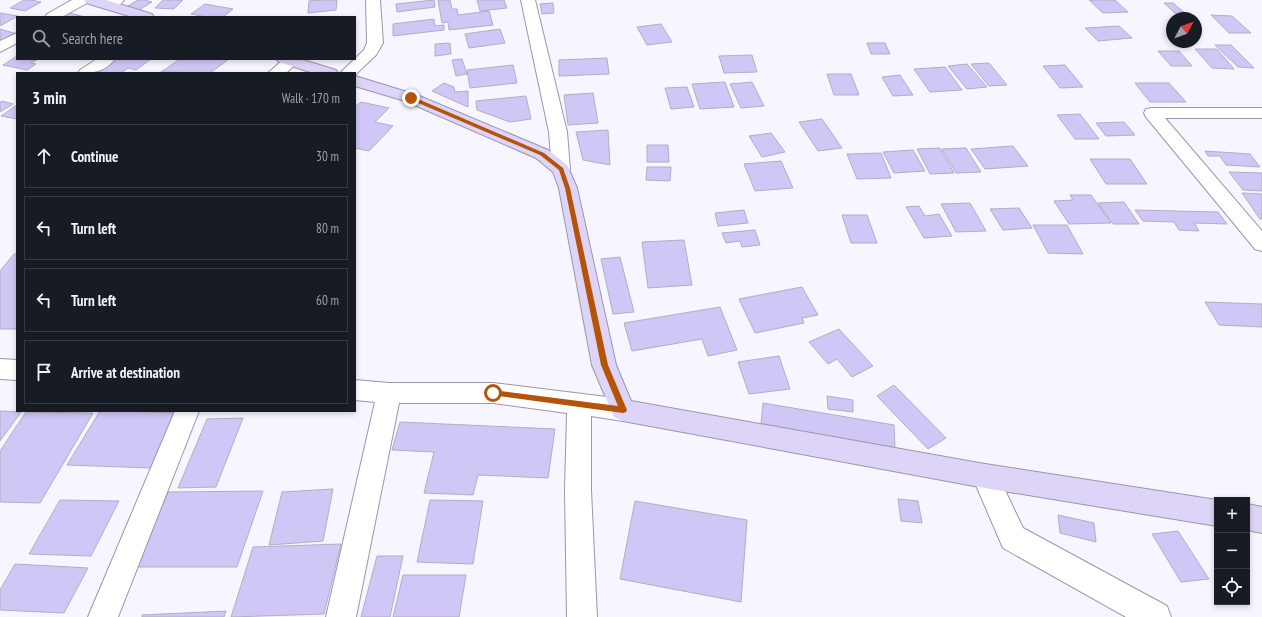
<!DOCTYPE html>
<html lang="en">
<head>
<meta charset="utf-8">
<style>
	:root { --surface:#171b24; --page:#20242c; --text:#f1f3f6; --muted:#9ea1a6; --line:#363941 }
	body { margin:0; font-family:"PT Sans Narrow",sans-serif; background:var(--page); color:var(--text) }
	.controls { position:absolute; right:12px; bottom:12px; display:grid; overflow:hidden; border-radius:0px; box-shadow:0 2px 6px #0003 }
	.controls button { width:36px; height:36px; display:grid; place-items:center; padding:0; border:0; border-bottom:1px solid var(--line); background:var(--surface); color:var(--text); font:20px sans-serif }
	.compass { position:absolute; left:1166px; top:12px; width:36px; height:36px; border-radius:50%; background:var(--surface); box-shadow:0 2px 6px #0003; rotate:49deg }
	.stop { position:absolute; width:12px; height:12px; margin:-9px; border:3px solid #b45309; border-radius:50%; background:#fff }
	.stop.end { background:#b45309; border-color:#fff; box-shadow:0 1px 4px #0008 }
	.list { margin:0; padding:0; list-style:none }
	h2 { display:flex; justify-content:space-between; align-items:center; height:52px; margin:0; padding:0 16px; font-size:17px }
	h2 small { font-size:13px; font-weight:400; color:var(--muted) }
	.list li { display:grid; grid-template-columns:26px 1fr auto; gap:12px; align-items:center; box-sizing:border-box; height:64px; margin:0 8px 8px; padding:0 8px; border:1px solid var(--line); border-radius:0px }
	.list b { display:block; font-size:15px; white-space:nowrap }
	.list em { font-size:13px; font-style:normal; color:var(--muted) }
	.icon { flex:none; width:22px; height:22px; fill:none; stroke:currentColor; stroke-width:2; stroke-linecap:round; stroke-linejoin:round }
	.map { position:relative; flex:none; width:1262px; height:617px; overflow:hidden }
	.search { position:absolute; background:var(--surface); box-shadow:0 2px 6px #0003; left:16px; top:16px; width:340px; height:44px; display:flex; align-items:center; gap:10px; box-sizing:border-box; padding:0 14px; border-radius:0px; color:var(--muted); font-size:15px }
	.panel { position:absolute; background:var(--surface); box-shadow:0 2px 6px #0003; left:16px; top:72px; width:340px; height:340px; border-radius:0px }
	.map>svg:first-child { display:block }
	.building { fill:#d0c7f7; stroke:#b1adc4 }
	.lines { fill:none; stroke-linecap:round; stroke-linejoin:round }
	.street-casing { stroke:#9a96ac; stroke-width:2 }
	.secondary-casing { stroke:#9a96ac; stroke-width:2 }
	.street { fill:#fff; fill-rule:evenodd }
	.secondary { fill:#ddd4f7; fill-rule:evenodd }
	.route { fill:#b45309 }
</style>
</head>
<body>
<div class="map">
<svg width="1262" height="617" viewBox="0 0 1262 617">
	<rect width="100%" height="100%" fill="#f7f5ff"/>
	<path class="building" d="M 24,0 L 31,0 L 41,2 L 25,11 L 10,8 Z
		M 138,0 L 144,0 L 152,2 L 139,10 L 126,7 Z
		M 163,0 L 183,0 L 174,9 L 155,8 Z
		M 321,0 L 337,0 L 336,10 L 308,13 L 309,1 Z
		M 434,0 L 435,7 L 397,12 L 396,4 Z
		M 438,0 L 450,0 L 452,9 L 457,9 L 458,15 L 489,11 L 493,25 L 449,30 L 448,22 L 442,23 Z
		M 477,0 L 504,0 L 507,8 L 480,11 Z
		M 1089,0 L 1115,0 L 1128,12 L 1103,13 Z
		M 553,3 L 554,13 L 542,14 L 540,4 Z
		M 1164,3 L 1173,3 L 1186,14 L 1176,14 Z
		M 205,4 L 233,9 L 223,17 L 207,17 L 191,14 Z
		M 66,12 L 85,17 L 57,17 Z
		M 0,13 L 18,16 L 0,26 Z
		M 1211,15 L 1232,16 L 1251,33 L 1229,33 Z
		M 434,19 L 435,26 L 444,25 L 444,30 L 393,36 L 393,24 Z
		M 661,24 L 672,42 L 647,45 L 637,27 Z
		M 1119,26 L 1132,38 L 1098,41 L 1085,28 Z
		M 0,29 L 17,34 L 17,35 L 0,44 Z
		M 500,29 L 505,43 L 469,48 L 465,34 Z
		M 450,43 L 451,54 L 435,56 L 435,44 Z
		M 867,43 L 885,43 L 890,54 L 871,54 Z
		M 1215,45 L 1231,45 L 1254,68 L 1238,67 Z
		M 1195,49 L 1217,49 L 1234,69 L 1212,68 Z
		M 1158,51 L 1179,51 L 1192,66 L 1171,66 Z
		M 752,55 L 757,72 L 724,73 L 719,56 Z
		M 17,56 L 17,59 L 38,59 L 31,63 L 36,64 L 27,70 L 3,65 Z
		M 607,58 L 609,74 L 559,76 L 559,60 Z
		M 117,59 L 151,59 L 136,70 L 128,68 L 121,73 L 97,73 Z
		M 180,59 L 229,59 L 210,73 L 161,72 Z
		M 462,59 L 467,74 L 456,76 L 452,60 Z
		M 989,63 L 1007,85 L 989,86 L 971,64 Z
		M 967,64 L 987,87 L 967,89 L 948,66 Z
		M 513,65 L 517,83 L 470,88 L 467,70 Z
		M 1065,65 L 1083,87 L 1060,88 L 1043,66 Z
		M 945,67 L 962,90 L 930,92 L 914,69 Z
		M 827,74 L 851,74 L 859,95 L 834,95 Z
		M 900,75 L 913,95 L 893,96 L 882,77 Z
		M 725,82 L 734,107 L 700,109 L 692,84 Z
		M 752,82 L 764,106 L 741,108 L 730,84 Z
		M 444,83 L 454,87 L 455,92 L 468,91 L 468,107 L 432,91 Z
		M 1135,83 L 1169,83 L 1186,102 L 1150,102 Z
		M 687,87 L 694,107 L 671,109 L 665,88 Z
		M 593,93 L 598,123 L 568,125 L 564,95 Z
		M 526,96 L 531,119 L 510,122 L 477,110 L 476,101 Z
		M 2,101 L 13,104 L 0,112 L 0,103 Z
		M 361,102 L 389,108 L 375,122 L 393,126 L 369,151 L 355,148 L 355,107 Z
		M 17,105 L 17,119 L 1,116 Z
		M 1080,114 L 1099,139 L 1075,139 L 1057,115 Z
		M 822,119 L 842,148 L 818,151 L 799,122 Z
		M 1124,122 L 1135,135 L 1106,136 L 1096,123 Z
		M 608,130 L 610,165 L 583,160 L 576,132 Z
		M 771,133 L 785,152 L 762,157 L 749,136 Z
		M 647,145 L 668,145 L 669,162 L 647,162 Z
		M 1013,146 L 1028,166 L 985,169 L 971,149 Z
		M 940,148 L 954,173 L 930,174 L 917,149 Z
		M 966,148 L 981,172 L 956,173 L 942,149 Z
		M 913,150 L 925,171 L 894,173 L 883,152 Z
		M 1205,151 L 1250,154 L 1260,167 L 1226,165 L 1220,156 L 1208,156 Z
		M 881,153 L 891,178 L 857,179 L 847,154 Z
		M 1090,159 L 1130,159 L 1147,184 L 1106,184 Z
		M 781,161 L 793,188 L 755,191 L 744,164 Z
		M 647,167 L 671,167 L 670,181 L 646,180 Z
		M 1229,172 L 1262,173 L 1262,191 L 1243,190 Z
		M 1242,193 L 1262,194 L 1262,219 L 1260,219 Z
		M 1070,195 L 1091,195 L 1111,223 L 1069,224 L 1054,201 L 1073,200 Z
		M 1124,202 L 1139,224 L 1113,224 L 1098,203 Z
		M 970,203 L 986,231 L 956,232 L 941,204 Z
		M 919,206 L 925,216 L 939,214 L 952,236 L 924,238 L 906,207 Z
		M 1019,208 L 1032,228 L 1003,230 L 990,209 Z
		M 744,210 L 748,223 L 718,226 L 715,213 Z
		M 1135,210 L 1218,212 L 1227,224 L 1194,223 L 1199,231 L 1179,230 L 1174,222 L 1143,221 Z
		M 842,215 L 867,215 L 877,243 L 851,243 Z
		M 1033,225 L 1067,225 L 1083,254 L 1048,253 Z
		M 755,230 L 760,245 L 742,247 L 740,241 L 726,243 L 722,233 Z
		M 684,240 L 692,285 L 648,288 L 642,242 Z
		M 14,254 L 17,254 L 17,329 L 0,329 L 0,271 Z
		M 620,257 L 634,312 L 613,314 L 601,259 Z
		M 802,287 L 818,315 L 802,318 L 804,323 L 755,333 L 739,299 Z
		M 1205,302 L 1262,304 L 1262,327 L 1219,325 Z
		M 720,307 L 737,350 L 708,356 L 702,339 L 632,351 L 624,323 Z
		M 839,329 L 873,366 L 852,377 L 837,359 L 828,364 L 809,342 Z
		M 779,356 L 790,389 L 749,394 L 738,362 Z
		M 894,385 L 946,438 L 928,449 L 877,396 Z
		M 827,396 L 853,400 L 853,412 L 828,409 Z
		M 763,403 L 894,425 L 895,449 L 761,425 Z
		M 0,411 L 21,412 L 0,441 Z
		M 100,411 L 126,411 L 180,413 L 151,468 L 67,465 Z
		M 26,412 L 93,413 L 40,503 L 0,502 L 0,451 Z
		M 243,418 L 216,487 L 178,488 L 207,419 Z
		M 400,422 L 555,429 L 548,478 L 478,475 L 473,495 L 424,493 L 434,452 L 392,450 Z
		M 333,489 L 323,541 L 269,545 L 282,492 Z
		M 263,491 L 237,567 L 135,567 L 168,492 Z
		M 898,499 L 918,501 L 922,523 L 901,521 Z
		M 60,500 L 119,501 L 91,556 L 29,554 Z
		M 430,500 L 483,501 L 473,564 L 417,562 Z
		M 635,501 L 747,520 L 741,602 L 620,579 Z
		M 1058,515 L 1094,523 L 1096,542 L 1060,533 Z
		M 1178,531 L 1209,579 L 1181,582 L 1152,534 Z
		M 341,544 L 324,614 L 231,617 L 253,547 Z
		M 377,556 L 403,556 L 390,617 L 361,617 Z
		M 15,564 L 88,568 L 64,613 L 0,610 L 0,590 Z
		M 403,575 L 466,575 L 459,617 L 393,617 Z
		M 226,611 L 224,617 L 142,617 L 142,615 Z"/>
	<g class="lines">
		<defs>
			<path id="street" d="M 72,0 L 89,0 L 87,3 L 62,17 L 45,17 L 47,14 Z
				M 107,0 L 124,0 C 119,7 111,10 103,8 L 101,5 Z
				M 366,0 L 380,0 L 383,43 L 376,55 L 355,75 L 355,73 L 340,73 L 364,50 L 367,43 Z
				M 521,0 L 535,0 L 567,132 L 570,169 L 567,173 L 561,175 L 555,173 L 552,169 L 549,132 Z
				M 17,33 L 17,43 L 0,52 L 0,41 Z
				M 97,59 L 115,59 C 105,72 93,73 78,73 L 80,70 Z
				M 284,59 L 297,59 L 299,61 L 286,73 L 268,73 Z
				M 1152,108 L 1262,108 L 1262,118 L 1165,118 L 1262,231 L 1262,251 L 1255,249 L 1146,117 L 1144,113 L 1146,109 Z
				M 0,359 L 17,360 L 17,380 L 0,379 Z
				M 355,380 L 389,383 L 493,383 L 623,399 L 632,403 L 635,410 L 632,417 L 623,421 L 591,416 L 591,490 L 597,617 L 567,617 L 565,490 L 567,413 L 493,403 L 399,403 L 356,617 L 326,617 L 375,402 L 355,400 Z
				M 175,411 L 199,411 L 118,617 L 88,617 Z
				M 985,464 L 994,467 L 1023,528 L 1167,606 L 1171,617 L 1126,617 L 1003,548 L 972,476 L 976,467 Z"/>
			<path id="secondary" d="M 84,0 L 106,0 L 152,14 L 154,17 L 132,17 L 86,3 Z
				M 276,59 L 300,59 L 336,70 L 338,73 L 313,73 L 279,62 Z
				M 355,76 L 417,95 L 548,150 L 567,165 L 577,188 L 616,365 L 631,401 L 985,464 L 1217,500 L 1217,526 L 985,488 L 623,421 L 614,417 L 592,365 L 559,188 L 553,172 L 536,158 L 405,101 L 355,86 Z
				M 1247,504 L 1262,507 L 1262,533 L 1247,530 Z"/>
		</defs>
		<use href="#street" class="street-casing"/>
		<use href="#secondary" class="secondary-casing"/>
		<use href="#street" class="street"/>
		<use href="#secondary" class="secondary"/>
	</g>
	<path class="route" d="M 411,96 L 544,153 L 563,168 L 570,188 L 608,365 L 627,410 L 626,412 L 623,413 L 491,395 L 490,393 L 493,390 L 618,406 L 601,365 L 565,188 L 559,170 L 540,155 L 409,99 Z"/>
</svg>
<div class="controls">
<button>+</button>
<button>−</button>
<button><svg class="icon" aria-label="locate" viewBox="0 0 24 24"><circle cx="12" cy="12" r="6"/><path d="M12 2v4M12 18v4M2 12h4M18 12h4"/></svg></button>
</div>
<svg class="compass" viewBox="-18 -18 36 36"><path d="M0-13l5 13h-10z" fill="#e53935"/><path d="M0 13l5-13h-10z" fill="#9ea1a6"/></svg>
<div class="stop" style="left:493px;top:393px"></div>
<div class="stop end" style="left:411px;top:98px"></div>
<div class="search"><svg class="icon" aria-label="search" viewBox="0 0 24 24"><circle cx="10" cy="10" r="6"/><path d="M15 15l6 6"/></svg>Search here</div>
<section class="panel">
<h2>3 min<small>Walk · 170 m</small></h2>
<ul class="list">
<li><svg class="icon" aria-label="ahead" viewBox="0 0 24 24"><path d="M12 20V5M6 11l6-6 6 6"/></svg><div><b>Continue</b></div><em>30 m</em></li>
<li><svg class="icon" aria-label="left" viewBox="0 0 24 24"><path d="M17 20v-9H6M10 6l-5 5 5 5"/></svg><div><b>Turn left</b></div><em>80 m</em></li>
<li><svg class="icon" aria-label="left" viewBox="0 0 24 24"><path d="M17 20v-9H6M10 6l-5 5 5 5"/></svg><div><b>Turn left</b></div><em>60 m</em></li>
<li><svg class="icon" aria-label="arrive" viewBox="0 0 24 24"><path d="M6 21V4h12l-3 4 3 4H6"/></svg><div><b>Arrive at destination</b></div></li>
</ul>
</section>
</div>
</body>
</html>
